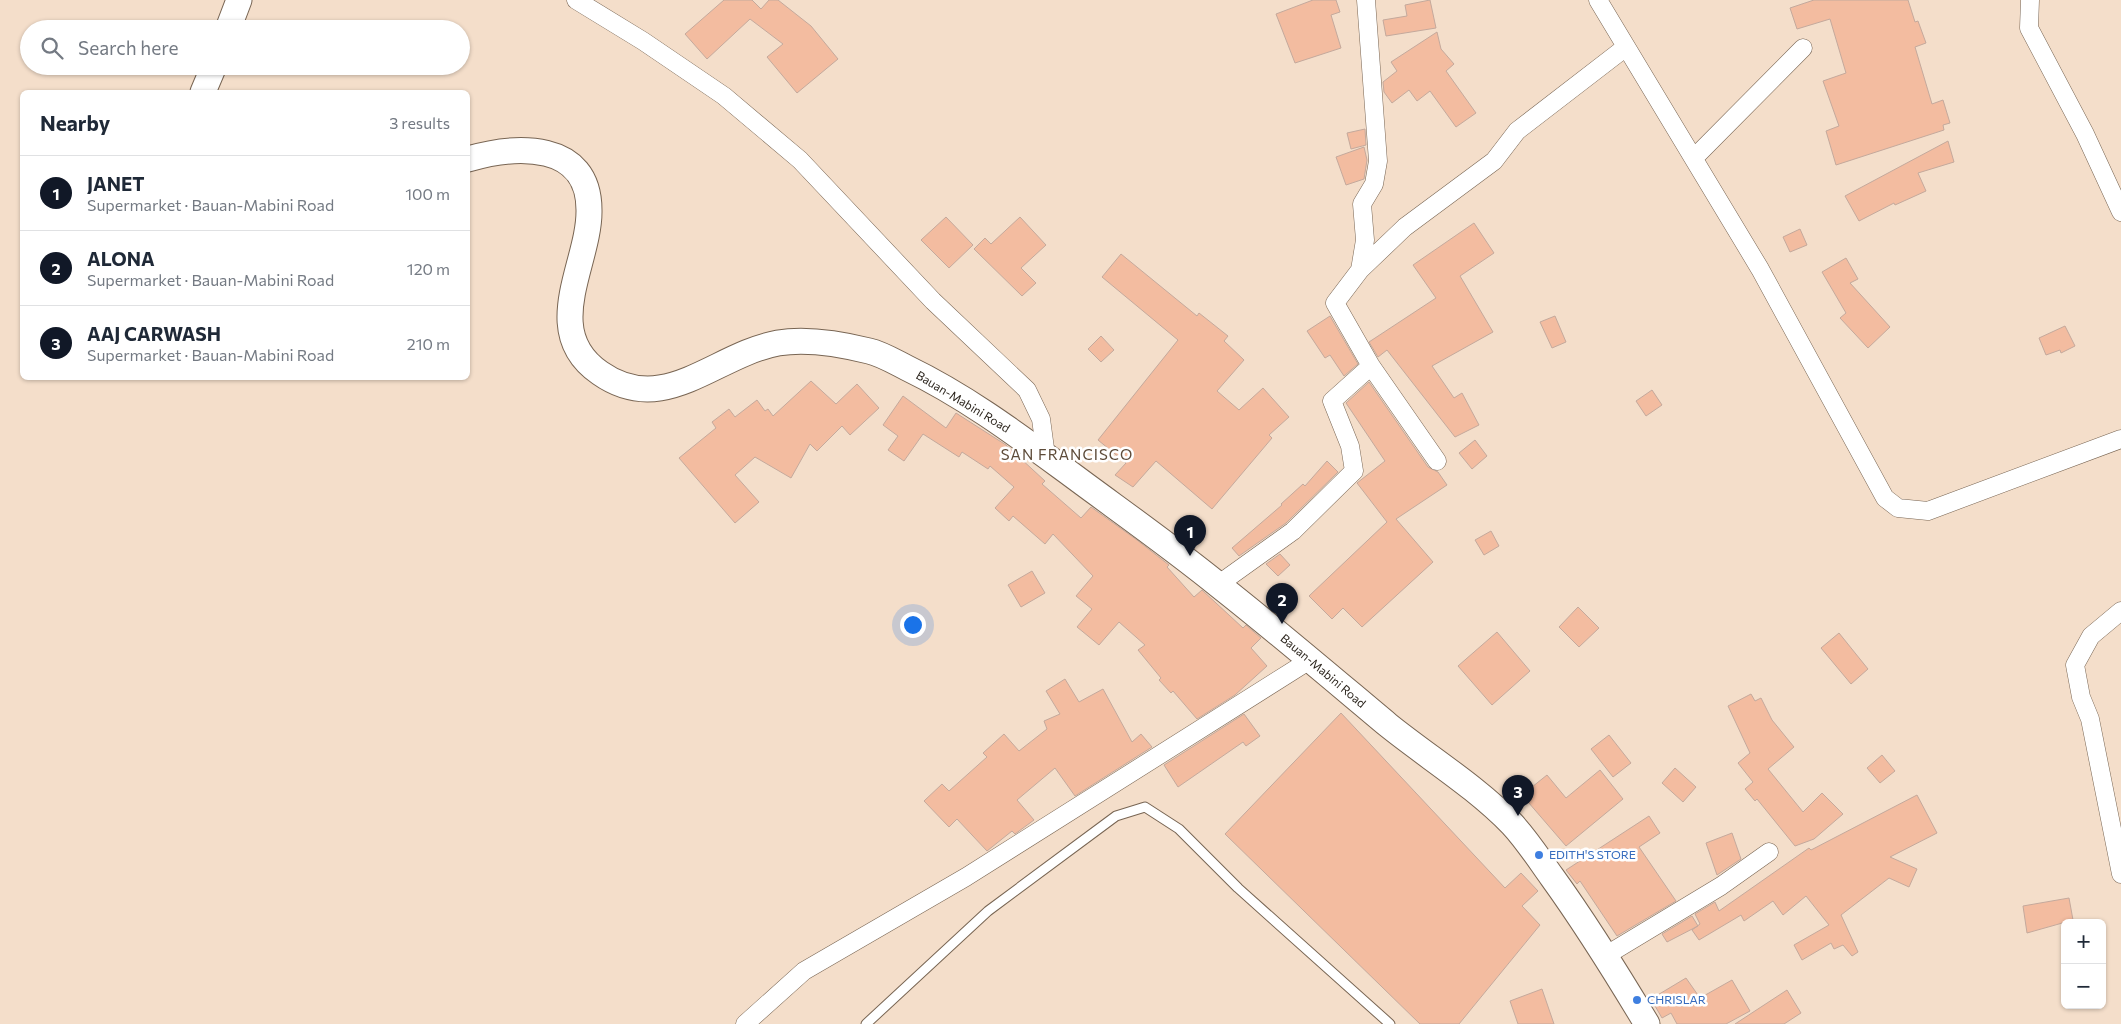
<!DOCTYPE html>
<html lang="en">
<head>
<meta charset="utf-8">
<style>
	:root { --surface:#fff; --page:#f2f2f3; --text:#1f2937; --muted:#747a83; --line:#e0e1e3; --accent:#111827 }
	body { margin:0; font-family:Commissioner,sans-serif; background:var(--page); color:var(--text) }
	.controls { position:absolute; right:15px; bottom:15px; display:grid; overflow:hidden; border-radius:8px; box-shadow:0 1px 4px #0004 }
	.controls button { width:45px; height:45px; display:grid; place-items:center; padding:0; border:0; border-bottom:1px solid var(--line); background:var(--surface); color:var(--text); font:25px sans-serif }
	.you { position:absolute; left:912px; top:624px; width:18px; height:18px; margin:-12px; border:4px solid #fff; border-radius:50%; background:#1a73e8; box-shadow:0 0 0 8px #1a73e833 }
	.badge { display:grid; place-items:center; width:32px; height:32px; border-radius:50%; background:var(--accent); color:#fff; font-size:16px; font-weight:700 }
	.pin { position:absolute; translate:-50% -41px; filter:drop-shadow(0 1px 2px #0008) }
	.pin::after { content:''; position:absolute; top:26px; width:18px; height:15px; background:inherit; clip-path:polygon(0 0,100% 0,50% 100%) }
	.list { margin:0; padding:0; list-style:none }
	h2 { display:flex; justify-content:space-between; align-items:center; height:65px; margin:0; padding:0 20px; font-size:21px }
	h2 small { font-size:16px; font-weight:400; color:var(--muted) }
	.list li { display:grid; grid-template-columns:32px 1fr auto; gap:15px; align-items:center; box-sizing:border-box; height:75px; padding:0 20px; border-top:1px solid var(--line) }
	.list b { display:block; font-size:19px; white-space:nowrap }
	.list p { margin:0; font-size:16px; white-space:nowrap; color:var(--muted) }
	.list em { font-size:16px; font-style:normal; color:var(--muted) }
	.icon { flex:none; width:28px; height:28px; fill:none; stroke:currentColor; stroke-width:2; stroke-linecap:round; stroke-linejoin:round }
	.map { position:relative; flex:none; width:2121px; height:1024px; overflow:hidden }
	.search { position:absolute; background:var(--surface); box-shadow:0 1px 4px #0004; left:20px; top:20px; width:450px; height:55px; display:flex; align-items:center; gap:12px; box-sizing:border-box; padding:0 18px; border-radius:28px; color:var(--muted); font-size:19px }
	.panel { position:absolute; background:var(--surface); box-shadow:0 1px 4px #0004; left:20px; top:90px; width:450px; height:290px; border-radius:8px }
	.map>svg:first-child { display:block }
	.building { fill:#f3bca0; stroke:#c4a99c }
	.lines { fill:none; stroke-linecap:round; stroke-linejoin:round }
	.service-casing { stroke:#786553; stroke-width:11 }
	.minor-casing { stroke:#786553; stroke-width:19 }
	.secondary-casing { stroke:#786553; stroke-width:27 }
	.service { stroke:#fff; stroke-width:9 }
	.minor { stroke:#fff; stroke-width:18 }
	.secondary { stroke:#fff; stroke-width:25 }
	.shop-dot { fill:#3f7fe0; stroke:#fff; stroke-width:2 }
	.labels { text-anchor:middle; stroke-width:5; stroke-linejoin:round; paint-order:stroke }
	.street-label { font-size:12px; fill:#261f17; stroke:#fff }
	.shop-label { font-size:12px; fill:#366cbe; stroke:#fff; text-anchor:start }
	.quarter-label { font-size:15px; letter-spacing:1px; fill:#5d4b39; stroke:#fff }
</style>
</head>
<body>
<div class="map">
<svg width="2121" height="1024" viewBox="0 0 2121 1024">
	<rect width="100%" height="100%" fill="#f4deca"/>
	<path class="building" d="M 724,0 L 752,0 L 761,9 L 769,0 L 778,0 L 811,26 L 838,59 L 797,93 L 767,57 L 783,44 L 750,19 L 707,59 L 685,34 Z
		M 1313,0 L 1336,0 L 1340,12 L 1331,15 L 1341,48 L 1295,63 L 1276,14 Z
		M 1430,0 L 1436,28 L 1386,36 L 1383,20 L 1407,16 L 1405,5 Z
		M 1814,0 L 1908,0 L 1915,22 L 1918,21 L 1926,43 L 1915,47 L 1932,104 L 1943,100 L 1950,123 L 1943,125 L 1944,130 L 1836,165 L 1826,131 L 1839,126 L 1823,81 L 1846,73 L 1830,19 L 1797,29 L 1790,8 Z
		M 1437,32 L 1441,49 L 1454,64 L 1446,71 L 1476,113 L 1456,127 L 1430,91 L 1417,101 L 1409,90 L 1392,103 L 1384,92 L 1383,82 L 1397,71 L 1391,62 Z
		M 1365,129 L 1366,145 L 1351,149 L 1347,133 Z
		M 1948,141 L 1954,162 L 1918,173 L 1926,191 L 1895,205 L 1894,203 L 1859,221 L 1845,196 Z
		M 1364,147 L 1367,160 L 1364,179 L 1346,185 L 1336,157 Z
		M 946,217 L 973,245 L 949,268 L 921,240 Z
		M 1020,217 L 1046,245 L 1021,268 L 1036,283 L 1022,296 L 974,249 L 985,238 L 991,244 Z
		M 1474,223 L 1494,253 L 1460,276 L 1493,332 L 1432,366 L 1454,398 L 1462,393 L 1479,425 L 1455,437 L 1387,350 L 1378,357 L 1369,342 L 1436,298 L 1413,265 Z
		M 1800,229 L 1807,245 L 1790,252 L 1783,237 Z
		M 1121,254 L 1197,316 L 1199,313 L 1228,336 L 1224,341 L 1244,360 L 1217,391 L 1239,410 L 1263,388 L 1289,417 L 1269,435 L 1272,438 L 1212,509 L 1156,461 L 1133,487 L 1115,475 L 1126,463 L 1098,440 L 1178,340 L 1102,277 Z
		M 1846,258 L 1858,279 L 1850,283 L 1890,327 L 1868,348 L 1840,318 L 1846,313 L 1822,272 Z
		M 1330,316 L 1358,364 L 1344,376 L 1330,355 L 1325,358 L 1307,331 Z
		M 1555,316 L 1566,342 L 1552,348 L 1540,322 Z
		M 2065,326 L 2075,346 L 2061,353 L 2060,350 L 2046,355 L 2039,338 Z
		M 1101,336 L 1114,350 L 1101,362 L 1088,349 Z
		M 811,381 L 836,404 L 857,384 L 879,408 L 850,435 L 842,426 L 817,451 L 810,444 L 791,478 L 755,457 L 735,475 L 759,502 L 735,523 L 679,458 L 716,428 L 712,422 L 729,409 L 735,417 L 757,400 L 765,411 L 768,409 L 773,416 Z
		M 1369,382 L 1428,467 L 1438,472 L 1447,485 L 1396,519 L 1433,562 L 1362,627 L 1343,608 L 1332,619 L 1309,596 L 1387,522 L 1357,483 L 1385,461 L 1346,403 Z
		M 1652,390 L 1662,405 L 1646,416 L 1636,401 Z
		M 903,396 L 946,428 L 956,413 L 1006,445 L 1045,481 L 1042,484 L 1081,518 L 1091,507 L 1137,540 L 1169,565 L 1167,567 L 1194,597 L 1202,590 L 1243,628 L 1246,625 L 1261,638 L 1251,648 L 1267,666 L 1235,695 L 1197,719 L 1173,691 L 1171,693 L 1159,680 L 1161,678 L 1138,650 L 1145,645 L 1119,622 L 1099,645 L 1077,627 L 1092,609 L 1076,596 L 1093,576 L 1053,534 L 1045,544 L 1013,516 L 1009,521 L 995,508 L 1014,487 L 990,466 L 988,469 L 962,452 L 959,457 L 923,434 L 904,461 L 888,450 L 898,436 L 883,425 Z
		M 1475,440 L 1487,456 L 1472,469 L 1459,453 Z
		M 1327,461 L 1338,472 L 1286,523 L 1239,556 L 1232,548 L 1282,505 L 1281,504 L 1303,484 L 1305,486 Z
		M 1491,531 L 1499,546 L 1484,555 L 1475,540 Z
		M 1280,554 L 1290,565 L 1278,576 L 1266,564 Z
		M 1032,571 L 1045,593 L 1021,607 L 1008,585 Z
		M 1578,607 L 1599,628 L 1579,647 L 1559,627 Z
		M 1497,632 L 1530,671 L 1492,705 L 1458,666 Z
		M 1839,633 L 1868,669 L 1851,684 L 1821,648 Z
		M 1065,679 L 1079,702 L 1103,689 L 1132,742 L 1141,734 L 1152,747 L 1075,796 L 1055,768 L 1017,800 L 1034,820 L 1015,834 L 1012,831 L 987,851 L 957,819 L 949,827 L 924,801 L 942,784 L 949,791 L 987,757 L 983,753 L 1004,734 L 1019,751 L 1047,729 L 1044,721 L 1060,714 L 1046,691 Z
		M 1751,694 L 1755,701 L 1761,698 L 1772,720 L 1794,747 L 1768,769 L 1803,812 L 1822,793 L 1843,814 L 1814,839 L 1795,846 L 1757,799 L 1755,801 L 1745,789 L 1753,782 L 1738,763 L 1750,753 L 1728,706 Z
		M 1341,713 L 1505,888 L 1521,873 L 1538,891 L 1522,906 L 1540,925 L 1459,1024 L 1420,1024 L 1225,834 Z
		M 1244,714 L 1260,736 L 1246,746 L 1243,742 L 1178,787 L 1164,765 Z
		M 1609,735 L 1631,763 L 1613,777 L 1591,749 Z
		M 1882,755 L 1895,771 L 1880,783 L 1867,768 Z
		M 1675,768 L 1696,787 L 1683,802 L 1662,783 Z
		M 1600,770 L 1623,799 L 1566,846 L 1522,795 L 1547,775 L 1566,798 Z
		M 1917,795 L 1937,833 L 1890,857 L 1917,869 L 1909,887 L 1889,878 L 1841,915 L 1858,952 L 1852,956 L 1843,945 L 1834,949 L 1831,943 L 1802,960 L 1794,945 L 1829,925 L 1806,896 L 1783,915 L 1773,901 L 1744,921 L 1741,915 L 1699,940 L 1692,930 L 1700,924 L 1695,914 L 1715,902 L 1719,911 L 1809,848 L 1811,850 Z
		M 1649,816 L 1660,833 L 1639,847 L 1676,901 L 1617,936 L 1580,881 L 1577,884 L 1566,870 Z
		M 1732,833 L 1741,859 L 1717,875 L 1706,843 Z
		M 2069,898 L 2073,920 L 2027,933 L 2023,906 Z
		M 1692,916 L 1698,926 L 1667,942 L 1662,934 Z
		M 1686,978 L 1700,998 L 1732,980 L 1750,1011 L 1726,1024 L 1677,1024 L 1671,1013 L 1662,1018 L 1651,999 Z
		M 1542,989 L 1554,1024 L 1518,1024 L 1510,1001 Z
		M 1787,990 L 1801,1013 L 1784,1024 L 1735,1024 Z"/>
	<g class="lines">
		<defs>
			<path id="service" d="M 866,1024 L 988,911 L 1116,816 L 1145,807 L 1179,829 L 1238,888 L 1390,1024"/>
			<path id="minor" d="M 576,0 L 643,41 L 724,96 L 800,160 L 933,301 L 1027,390 L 1041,419 L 1046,456
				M 1598,0 L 1760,269 L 1885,498 L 1898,508 L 1928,511 L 2121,439
				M 2030,0 L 2029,28 L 2085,134 L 2121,212
				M 1694,158 L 1803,48
				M 1360,270 L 1365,240 L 1362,204 L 1374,184 L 1378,161 L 1366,0
				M 1437,461 L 1371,366 L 1335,303 L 1360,270 L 1405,227 L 1494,161 L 1517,131 L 1626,47
				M 1219,584 L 1293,531 L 1354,471 L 1350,446 L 1332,401 L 1371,366
				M 2121,611 L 2091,636 L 2075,665 L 2081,697 L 2090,719 L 2121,874
				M 1605,956 L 1721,886 L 1769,852
				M 745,1024 L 804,971 L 966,877 L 1310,660"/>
			<path id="secondary" d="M 228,29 L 239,0
				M 203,92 L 214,66
				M 468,159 C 516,145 589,141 589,210 C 590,263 539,331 600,373 C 664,418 714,355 778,343 C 808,338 841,344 869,351 C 882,354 895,362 907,368 C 965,396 1016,434 1068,472 C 1119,510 1172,547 1221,587 C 1278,632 1333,679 1388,725 C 1429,758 1475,786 1512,824 C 1527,840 1539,859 1552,877 C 1586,924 1617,974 1647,1024"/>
		</defs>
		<use href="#service" class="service-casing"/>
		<use href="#minor" class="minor-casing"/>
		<use href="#secondary" class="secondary-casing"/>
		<use href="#service" class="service"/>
		<use href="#minor" class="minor"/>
		<use href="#secondary" class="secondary"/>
	</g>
	<g class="shop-dot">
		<circle cx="1539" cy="855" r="5"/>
		<circle cx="1637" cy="1000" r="5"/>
	</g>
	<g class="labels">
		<g class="street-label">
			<text transform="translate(963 402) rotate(31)" y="4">Bauan-Mabini Road</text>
			<text transform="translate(1323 671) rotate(40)" y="4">Bauan-Mabini Road</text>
		</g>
		<g class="shop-label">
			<text x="1549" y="859">EDITH'S STORE</text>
			<text x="1647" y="1004">CHRISLAR</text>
		</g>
		<g class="quarter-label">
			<text x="1067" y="460">SAN FRANCISCO</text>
		</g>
	</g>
</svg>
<div class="controls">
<button>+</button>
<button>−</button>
</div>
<div class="you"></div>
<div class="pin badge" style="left:1190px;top:556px">1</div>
<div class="pin badge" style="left:1282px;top:624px">2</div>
<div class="pin badge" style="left:1518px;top:816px">3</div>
<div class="search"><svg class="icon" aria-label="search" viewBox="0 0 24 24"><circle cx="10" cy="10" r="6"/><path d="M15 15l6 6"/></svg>Search here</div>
<section class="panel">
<h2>Nearby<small>3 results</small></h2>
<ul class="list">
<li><span class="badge">1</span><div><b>JANET</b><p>Supermarket · Bauan-Mabini Road</p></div><em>100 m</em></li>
<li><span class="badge">2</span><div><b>ALONA</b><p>Supermarket · Bauan-Mabini Road</p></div><em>120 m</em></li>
<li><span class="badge">3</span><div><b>AAJ CARWASH</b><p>Supermarket · Bauan-Mabini Road</p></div><em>210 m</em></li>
</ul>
</section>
</div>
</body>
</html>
